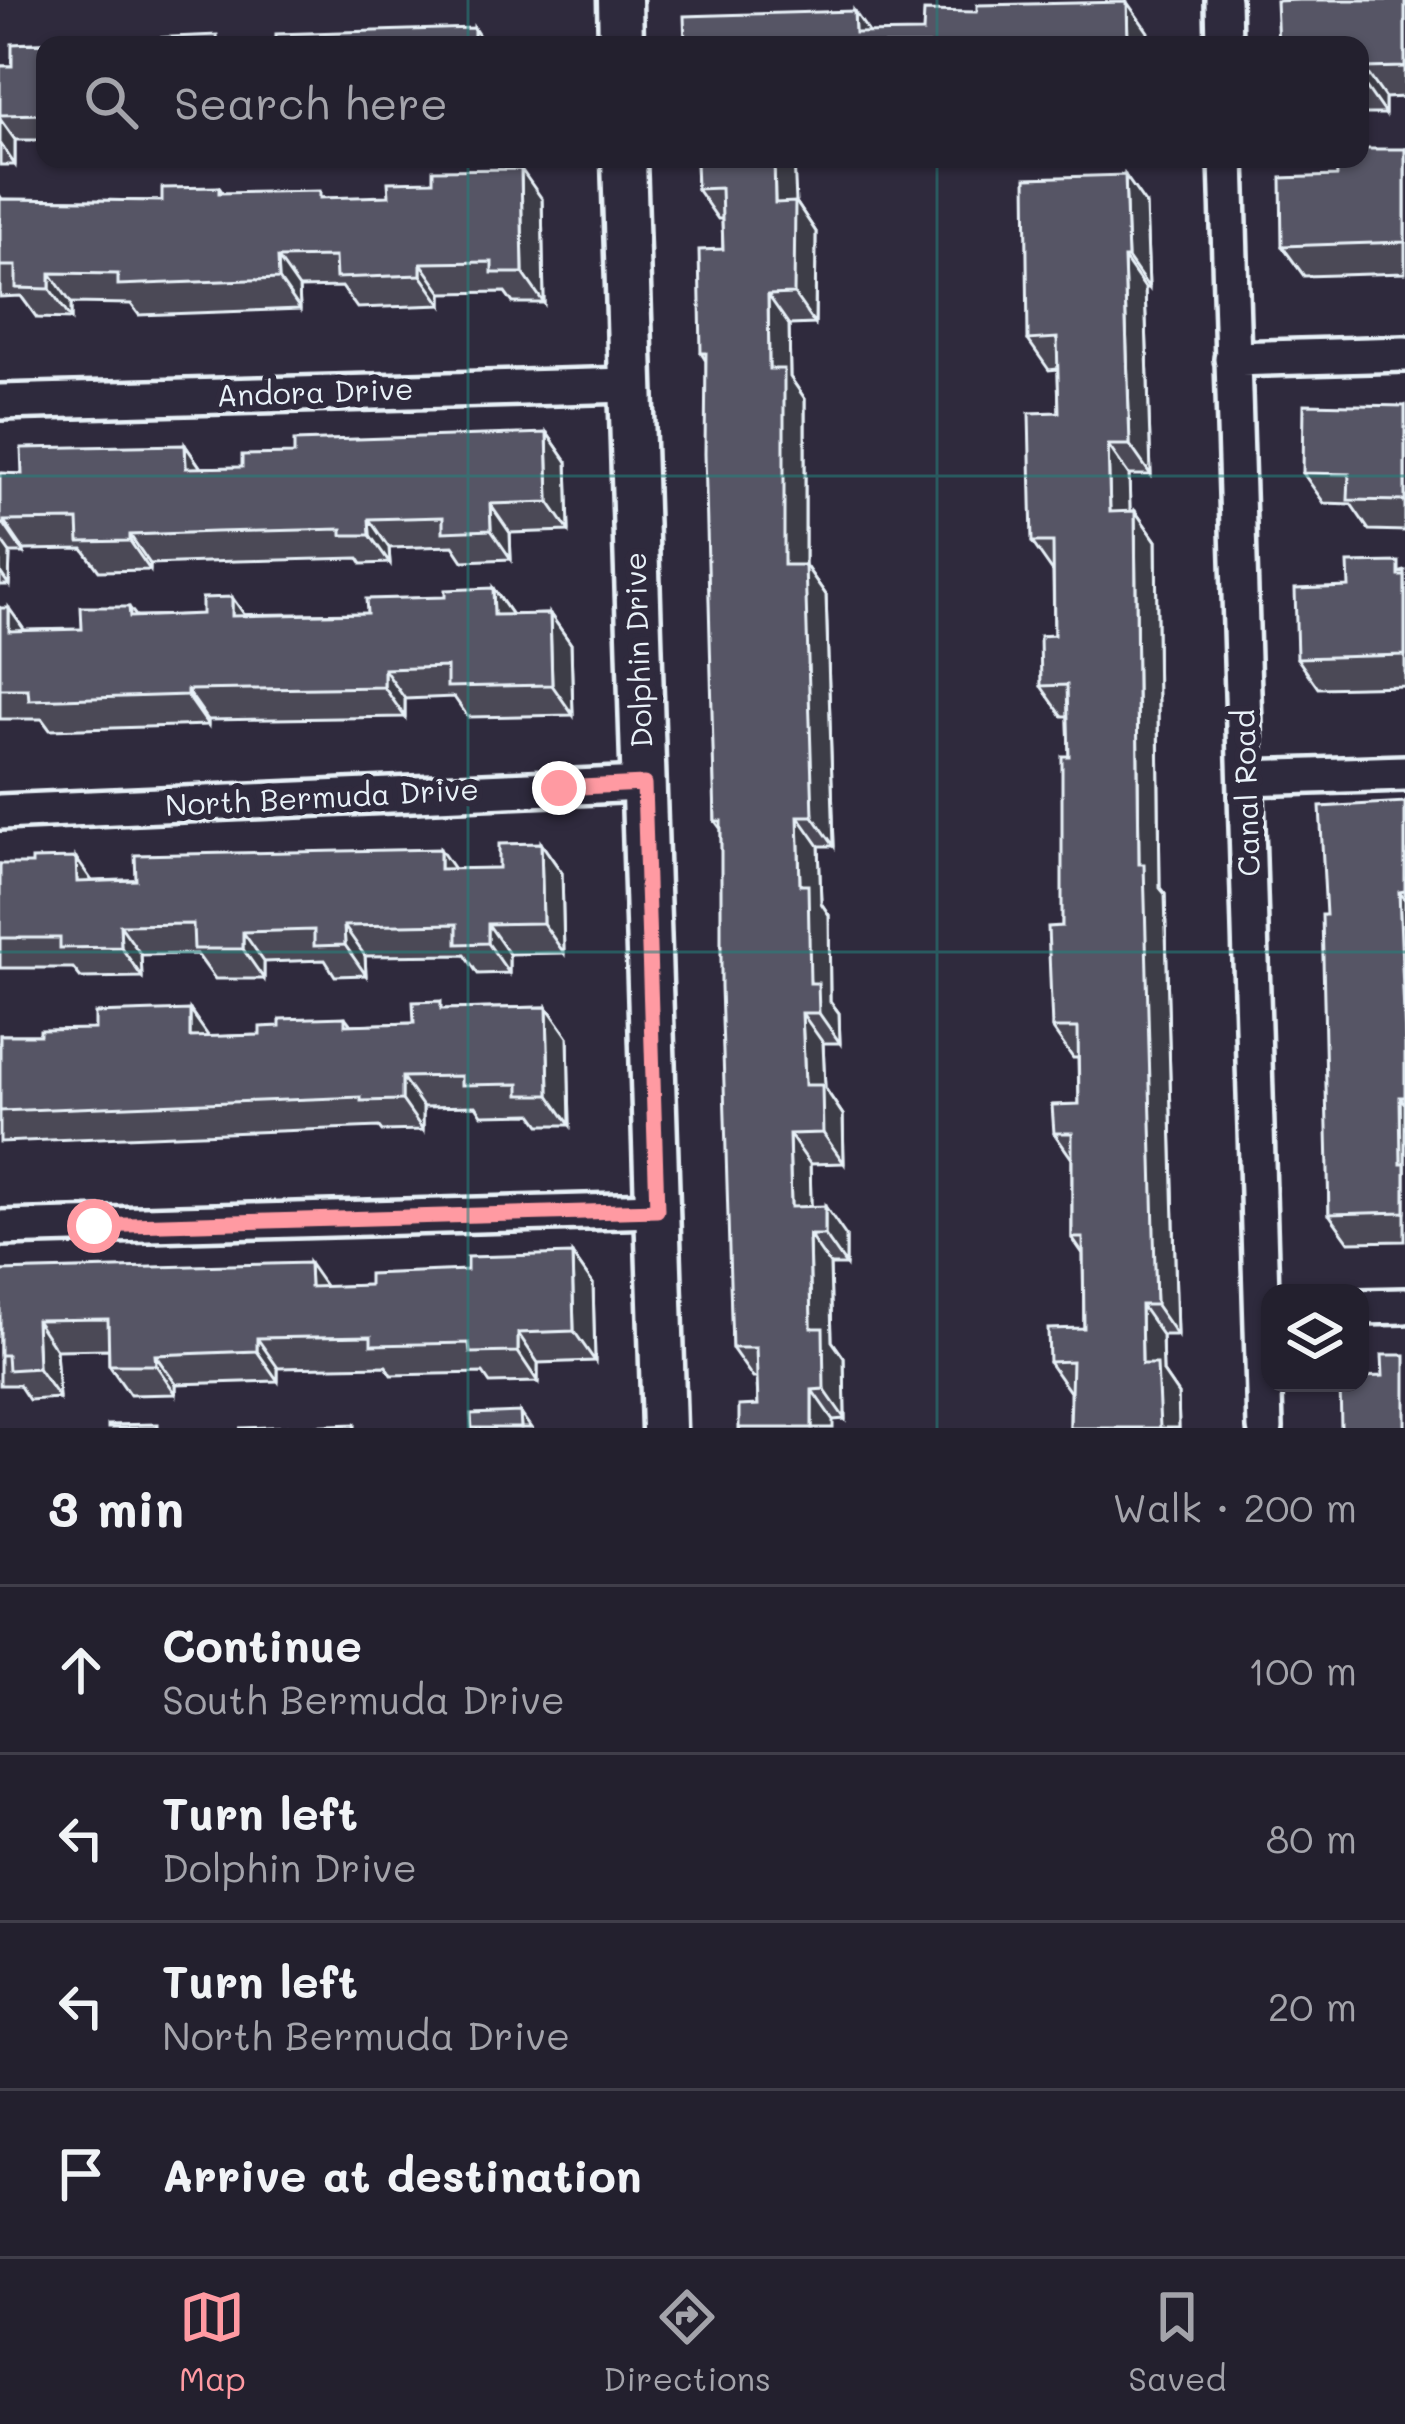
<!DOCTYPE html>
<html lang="en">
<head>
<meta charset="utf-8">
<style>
	:root { --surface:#23202e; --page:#2b2836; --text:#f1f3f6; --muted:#a3a3aa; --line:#403e4a; --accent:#ff9aa2 }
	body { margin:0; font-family:Mali,sans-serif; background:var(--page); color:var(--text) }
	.controls { position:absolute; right:36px; bottom:36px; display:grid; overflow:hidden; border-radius:24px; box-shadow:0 3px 9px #0004 }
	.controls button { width:108px; height:108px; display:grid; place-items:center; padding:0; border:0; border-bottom:3px solid var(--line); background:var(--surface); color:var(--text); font:60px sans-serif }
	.stop { position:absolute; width:36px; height:36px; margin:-27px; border:9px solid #ff9aa2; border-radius:50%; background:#fff }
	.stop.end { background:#ff9aa2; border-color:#fff; box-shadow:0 3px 12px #0008 }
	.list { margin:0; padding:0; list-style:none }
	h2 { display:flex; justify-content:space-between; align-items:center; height:156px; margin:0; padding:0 48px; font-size:51px }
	h2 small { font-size:39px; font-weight:400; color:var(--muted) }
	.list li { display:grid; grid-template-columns:78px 1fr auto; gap:36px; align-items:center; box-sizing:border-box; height:168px; padding:0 48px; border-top:3px solid var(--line) }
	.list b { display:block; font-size:45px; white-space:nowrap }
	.list p { margin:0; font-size:39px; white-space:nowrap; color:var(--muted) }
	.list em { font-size:39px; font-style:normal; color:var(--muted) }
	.icon { flex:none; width:66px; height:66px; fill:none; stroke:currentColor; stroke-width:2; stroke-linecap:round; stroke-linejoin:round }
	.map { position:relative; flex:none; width:1405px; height:1428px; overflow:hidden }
	.search { position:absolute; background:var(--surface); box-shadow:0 3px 9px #0004; left:36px; right:36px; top:36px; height:132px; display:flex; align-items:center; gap:30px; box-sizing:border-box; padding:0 42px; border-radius:24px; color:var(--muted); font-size:45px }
	.sheet { height:828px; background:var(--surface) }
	nav { display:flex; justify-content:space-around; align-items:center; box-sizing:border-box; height:168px; border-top:3px solid var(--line); background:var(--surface); font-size:33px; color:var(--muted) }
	nav a { display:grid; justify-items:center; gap:6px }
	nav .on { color:var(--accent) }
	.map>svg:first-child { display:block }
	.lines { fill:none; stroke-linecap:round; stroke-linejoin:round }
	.minor-casing { stroke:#e8f1f8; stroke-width:42 }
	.tertiary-casing { stroke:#e8f1f8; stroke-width:51 }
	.minor { stroke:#2f2a3d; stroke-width:33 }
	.tertiary { stroke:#2f2a3d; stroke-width:42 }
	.wall { fill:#4b4957; stroke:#e8f1f8; stroke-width:3 }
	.shaded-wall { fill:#3d3c47; stroke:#e8f1f8; stroke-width:3 }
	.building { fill:#575565; stroke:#e8f1f8; stroke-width:3 }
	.route { stroke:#ff9aa2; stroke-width:15 }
	.grid { fill:none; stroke:#25827c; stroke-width:3; stroke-opacity:0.55 }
	.labels { text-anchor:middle; stroke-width:12; stroke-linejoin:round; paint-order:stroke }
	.street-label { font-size:30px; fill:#e8f1f8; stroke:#2f2a3d }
</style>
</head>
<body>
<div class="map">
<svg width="1405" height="1428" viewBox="0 0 1405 1428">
	<rect width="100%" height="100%" fill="#2f2a3d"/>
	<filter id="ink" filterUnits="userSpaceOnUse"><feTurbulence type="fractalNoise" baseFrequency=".00833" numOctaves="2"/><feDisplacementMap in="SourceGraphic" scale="24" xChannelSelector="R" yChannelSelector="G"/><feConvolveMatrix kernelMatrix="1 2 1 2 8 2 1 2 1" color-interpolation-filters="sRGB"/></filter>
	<g filter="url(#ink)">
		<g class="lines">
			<defs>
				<path id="minor" d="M 1223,0 L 1224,45
					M 1227,159 L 1265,1428
					M 1232,359 L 1405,354
					M 0,402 L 630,385
					M 1247,778 L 1405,773
					M 0,812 L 643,784
					M 0,1228 L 657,1210
					M 1360,1307 L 1405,1306"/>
				<path id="tertiary" d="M 620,0 L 621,45
					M 624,159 L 664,1428"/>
			</defs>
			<use href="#minor" class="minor-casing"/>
			<use href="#tertiary" class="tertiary-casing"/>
			<use href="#minor" class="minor"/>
			<use href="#tertiary" class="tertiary"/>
		</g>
		<path class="wall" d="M 1405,0 L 1405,97 L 1385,98 L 1385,114 L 1360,114 L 1360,45 Z
			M 45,45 L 45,140 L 15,140 L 15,165 L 0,165 L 0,66 L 12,66 Z
			M 1405,149 L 1405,273 L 1304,276 L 1282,246 L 1337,176 Z
			M 696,159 L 796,202 L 816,232 L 815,324 L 789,325 L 790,377 L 805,399 L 805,565 L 826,595 L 834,846 L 819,846 L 821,903 L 829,915 L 830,1001 L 839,1013 L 840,1043 L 823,1043 L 825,1088 L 843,1115 L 844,1163 L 810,1164 L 811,1206 L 846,1236 L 846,1265 L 830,1265 L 832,1341 L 844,1358 L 845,1419 L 833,1420 L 758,1405 L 757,1378 L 753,1378 L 732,1348 L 721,829 L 715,821 L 706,361 L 701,353 L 723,249 L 722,219 L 718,219 L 697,189 Z
			M 219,187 L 223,193 L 325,198 L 542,199 L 544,303 L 513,303 L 505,292 L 442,293 L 442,305 L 357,308 L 342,287 L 299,288 L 300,309 L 139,315 L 131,304 L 71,303 L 71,319 L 37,318 L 21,296 L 0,297 L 0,196 L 2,199 L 162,201 Z
			M 1146,205 L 1149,288 L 1145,288 L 1151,475 L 1129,475 L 1130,511 L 1135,511 L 1156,541 L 1160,888 L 1165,894 L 1177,1335 L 1162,1335 L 1163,1372 L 1178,1394 L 1179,1428 L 1070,1428 L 1070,1392 L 1049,1362 L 1084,1328 L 1083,1254 L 1072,1238 L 1072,1159 L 1054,1133 L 1079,1104 L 1078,1058 L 1073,1058 L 1052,1028 L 1062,926 L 1069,756 L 1068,716 L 1062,716 L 1041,686 L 1054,635 L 1053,572 L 1032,542 L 1059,412 L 1058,369 L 1049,370 L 1028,340 Z
			M 1405,406 L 1405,531 L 1369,530 L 1351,504 L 1324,503 L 1303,473 Z
			M 547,433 L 567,462 L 569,531 L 510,533 L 511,559 L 463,561 L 453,546 L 389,548 L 390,563 L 362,564 L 358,558 L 236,561 L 150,564 L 150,570 L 99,571 L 83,549 L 24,550 L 24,553 L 10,553 L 9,585 L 0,585 L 0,473 L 22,474 L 185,445 L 201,468 L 242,467 L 294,454 Z
			M 1405,571 L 1405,686 L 1318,688 L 1297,658 L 1349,587 Z
			M 493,588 L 512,615 L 550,614 L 571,644 L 573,715 L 468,717 L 454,697 L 405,699 L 405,717 L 208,720 L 208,725 L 50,730 L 42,719 L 0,719 L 0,608 L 24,630 L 82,629 L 129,607 L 136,616 L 367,613 Z
			M 1405,802 L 1405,1241 L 1349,1242 L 1329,1214 L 1326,915 Z
			M 541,843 L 562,873 L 564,953 L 509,954 L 509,973 L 478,974 L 465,955 L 365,956 L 366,975 L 335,976 L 325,960 L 264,962 L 264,979 L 215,979 L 197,954 L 141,955 L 142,977 L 81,978 L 73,968 L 0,968 L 0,864 L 92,881 L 499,868 Z
			M 547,1007 L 568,1037 L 570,1125 L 540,1125 L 532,1114 L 482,1115 L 476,1106 L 423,1107 L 423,1130 L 382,1131 L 379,1127 L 0,1142 L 0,1035 L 40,1035 L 95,1029 L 190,1010 L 208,1037 L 260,1035 L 280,1026 L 345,1017 L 351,1025 L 414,1023 L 446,1009 Z
			M 572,1254 L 593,1284 L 595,1361 L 538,1363 L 538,1382 L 490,1383 L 483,1373 L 391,1375 L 386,1366 L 278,1368 L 278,1381 L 176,1384 L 176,1394 L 130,1395 L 109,1365 L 109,1349 L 56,1350 L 59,1398 L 29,1400 L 19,1385 L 0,1385 L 0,1271 L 326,1287 L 369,1285 Z"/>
		<path class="shaded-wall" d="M 1127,2 L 1148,32 L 1148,45 L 1128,45 Z
			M 854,11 L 875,41 L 855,33 Z
			M 474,28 L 485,45 L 474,45 Z
			M 1364,68 L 1385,98 L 1385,114 L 1364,84 Z
			M 0,119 L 15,140 L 15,165 L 0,143 Z
			M 774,159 L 794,159 L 796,202 L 816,232 L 815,324 L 794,294 L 775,203 Z
			M 521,169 L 542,199 L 544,303 L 523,273 Z
			M 1125,175 L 1146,205 L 1149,288 L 1128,258 Z
			M 278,258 L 299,288 L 300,309 L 279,279 Z
			M 1124,258 L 1145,288 L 1151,475 L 1130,445 Z
			M 421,263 L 442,293 L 442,305 L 421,275 Z
			M 50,273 L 71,303 L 71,319 L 50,289 Z
			M 768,295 L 789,325 L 790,377 L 805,399 L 805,565 L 826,595 L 834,846 L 813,816 L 784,565 L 769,369 Z
			M 547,433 L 567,462 L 569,531 L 549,502 Z
			M 185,445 L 205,474 L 186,468 Z
			M 1108,445 L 1129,475 L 1131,542 L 1110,512 Z
			M 490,504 L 510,533 L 511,559 L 491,530 Z
			M 1135,511 L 1156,541 L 1160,888 L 1165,894 L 1177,1335 L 1156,1305 L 1139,864 Z
			M 369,519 L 389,548 L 390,563 L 370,535 Z
			M 4,521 L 24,550 L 24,553 L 4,524 Z
			M 130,535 L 150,564 L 150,570 L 130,541 Z
			M 0,539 L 10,553 L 9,585 L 0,572 Z
			M 493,588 L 514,618 L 494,615 Z
			M 232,597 L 253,627 L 232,616 Z
			M 9,608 L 30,638 L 9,631 Z
			M 550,614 L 571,644 L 573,715 L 552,685 Z
			M 384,669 L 405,699 L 405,717 L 384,687 Z
			M 187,690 L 208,720 L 208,725 L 187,695 Z
			M 798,816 L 819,846 L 821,903 L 829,915 L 830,1001 L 839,1013 L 840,1043 L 819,1013 L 810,983 L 800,885 Z
			M 541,843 L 562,873 L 564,953 L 543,923 Z
			M 440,849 L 461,879 L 440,869 Z
			M 76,858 L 97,888 L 77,882 Z
			M 1399,892 L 1405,900 L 1405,1040 Z
			M 488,924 L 509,954 L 509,973 L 488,943 Z
			M 120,925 L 141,955 L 142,977 L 121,947 Z
			M 344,926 L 365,956 L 366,975 L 345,945 Z
			M 243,932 L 264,962 L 264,979 L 243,949 Z
			M 547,1007 L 568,1037 L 570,1125 L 549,1095 Z
			M 190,1010 L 211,1040 L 190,1037 Z
			M 802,1013 L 823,1043 L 825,1088 L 843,1115 L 844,1163 L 823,1133 L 805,1085 Z
			M 402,1077 L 423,1107 L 423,1130 L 402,1100 Z
			M 1400,1097 L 1405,1104 L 1405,1169 L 1401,1164 Z
			M 789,1134 L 810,1164 L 812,1237 L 791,1207 Z
			M 825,1206 L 846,1236 L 846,1265 L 825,1235 Z
			M 809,1235 L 830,1265 L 832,1341 L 844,1358 L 845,1419 L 824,1389 L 811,1328 Z
			M 572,1254 L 593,1284 L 595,1361 L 574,1331 Z
			M 309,1263 L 330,1293 L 310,1287 Z
			M 1141,1305 L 1162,1335 L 1163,1372 L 1178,1394 L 1179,1428 L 1160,1428 L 1142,1364 Z
			M 36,1320 L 56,1350 L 59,1398 L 38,1368 Z
			M 518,1333 L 538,1363 L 538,1382 L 518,1352 Z
			M 257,1338 L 278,1368 L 278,1381 L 257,1351 Z
			M 155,1355 L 176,1384 L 176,1394 L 156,1365 Z
			M 812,1390 L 833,1420 L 833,1428 L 812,1428 Z
			M 520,1412 L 531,1428 L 521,1428 Z"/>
		<path class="building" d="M 1299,0 L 1405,0 L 1405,67 L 1364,68 L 1364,84 L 1360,84 L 1360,45 L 1278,45 L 1276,1 Z
			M 1127,2 L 1128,45 L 685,45 L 684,16 L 854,11 L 855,33 L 923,32 L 924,11 L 977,12 L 977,5 Z
			M 474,28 L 474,45 L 276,45 L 276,34 Z
			M 217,35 L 218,45 L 45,45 L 45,114 L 0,115 L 0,66 L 12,66 L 12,44 Z
			M 1360,149 L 1405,149 L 1405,242 L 1282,246 L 1281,178 L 1337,176 L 1336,159 L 1360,159 Z
			M 696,159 L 774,159 L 775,203 L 795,202 L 794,294 L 768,295 L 769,369 L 784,369 L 784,565 L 805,565 L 813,816 L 798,816 L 800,885 L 808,885 L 810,983 L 818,983 L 819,1013 L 802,1013 L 805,1085 L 822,1085 L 823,1133 L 789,1134 L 791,1207 L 825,1206 L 825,1235 L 809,1235 L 811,1328 L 823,1328 L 824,1389 L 812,1390 L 812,1428 L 739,1428 L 739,1406 L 758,1405 L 756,1348 L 732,1348 L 721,986 L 721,821 L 715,821 L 705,454 L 706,353 L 701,353 L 699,250 L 723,249 L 721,188 L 697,189 Z
			M 521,169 L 523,273 L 492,273 L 492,262 L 421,263 L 421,275 L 336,278 L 335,257 L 278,258 L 279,279 L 118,285 L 118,274 L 50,273 L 50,289 L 16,288 L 16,266 L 0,266 L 0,199 L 162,201 L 162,188 L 219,187 L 219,193 L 320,191 L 320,198 L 389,196 L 388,182 L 433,181 L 433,170 Z
			M 1125,175 L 1128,258 L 1124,258 L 1130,445 L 1108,445 L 1110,512 L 1135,511 L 1139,864 L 1144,864 L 1156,1305 L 1141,1305 L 1142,1364 L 1157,1364 L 1160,1428 L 1070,1428 L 1072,1361 L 1049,1362 L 1048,1329 L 1084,1328 L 1083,1238 L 1072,1238 L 1072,1133 L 1054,1133 L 1052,1105 L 1079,1104 L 1078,1028 L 1052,1028 L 1048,927 L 1062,926 L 1062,756 L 1069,756 L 1067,685 L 1041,686 L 1040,636 L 1054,635 L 1053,542 L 1032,542 L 1029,413 L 1059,412 L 1057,338 L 1028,340 L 1026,178 Z
			M 1304,404 L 1405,406 L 1405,501 L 1348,500 L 1349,474 L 1303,473 Z
			M 547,433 L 549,502 L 490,504 L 491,530 L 443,532 L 443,517 L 369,519 L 370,535 L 342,535 L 342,529 L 216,532 L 130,535 L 130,541 L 79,542 L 78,520 L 4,521 L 4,524 L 0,524 L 0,473 L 22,474 L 21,448 L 185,445 L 186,468 L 242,467 L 242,455 L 294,454 L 294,441 Z
			M 1399,562 L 1399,576 L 1405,576 L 1405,655 L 1297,658 L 1295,589 L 1349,587 L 1348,563 Z
			M 493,588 L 494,615 L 550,614 L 552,685 L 447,687 L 447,667 L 384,669 L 384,687 L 187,690 L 187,695 L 29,700 L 28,689 L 0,689 L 0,608 L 9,608 L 9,631 L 82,629 L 81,607 L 129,607 L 130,617 L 202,614 L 202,598 L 232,597 L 232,616 L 367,613 L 366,599 L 445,597 L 445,590 Z
			M 1405,802 L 1405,891 L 1399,892 L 1405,1040 L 1405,1097 L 1400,1097 L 1401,1164 L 1405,1164 L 1405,1212 L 1329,1214 L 1322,915 L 1326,915 L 1320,807 Z
			M 541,843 L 543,923 L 488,924 L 488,943 L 457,944 L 457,924 L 344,926 L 345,945 L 314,946 L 314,930 L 243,932 L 243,949 L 194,949 L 193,924 L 120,925 L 121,947 L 60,948 L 60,938 L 0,938 L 0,864 L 32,864 L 32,859 L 76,858 L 77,882 L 136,880 L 135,855 L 440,849 L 440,869 L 499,868 L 499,844 Z
			M 441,1001 L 441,1009 L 547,1007 L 549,1095 L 519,1095 L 519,1084 L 461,1085 L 461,1076 L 402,1077 L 402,1100 L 361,1101 L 361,1097 L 0,1111 L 0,1035 L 40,1035 L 40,1030 L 95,1029 L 95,1013 L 190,1010 L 190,1037 L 260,1035 L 260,1027 L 280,1026 L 280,1019 L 345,1017 L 345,1025 L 414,1023 L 413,1002 Z
			M 572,1254 L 574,1331 L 518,1333 L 518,1352 L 470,1353 L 469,1343 L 371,1345 L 371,1336 L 257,1338 L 257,1351 L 155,1355 L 156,1365 L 109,1365 L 108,1319 L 36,1320 L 38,1368 L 8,1370 L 7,1355 L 0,1355 L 0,1271 L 309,1263 L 310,1287 L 369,1285 L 369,1274 L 467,1270 L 467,1257 Z
			M 1382,1355 L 1405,1355 L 1405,1428 L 1341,1428 L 1340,1383 L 1360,1383 L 1360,1377 L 1383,1376 Z
			M 520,1412 L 521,1428 L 472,1428 L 471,1414 Z
			M 158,1424 L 158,1428 L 108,1428 L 108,1425 Z
			M 355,1424 L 355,1428 L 239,1428 Z"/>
	</g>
	<g class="lines" filter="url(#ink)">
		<path class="route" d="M 94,1226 L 657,1210 L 644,784 L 559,788"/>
	</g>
	<path class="grid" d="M 468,0 L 468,45M 937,0 L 937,45M 468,159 L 468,1428M 937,159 L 937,1428M 0,476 L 1405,476M 0,952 L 1405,952"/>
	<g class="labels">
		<g class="street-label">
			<text transform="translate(315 393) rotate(-2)" y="10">Andora Drive</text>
			<text transform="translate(639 650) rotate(-92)" y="10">Dolphin Drive</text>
			<text transform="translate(1247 793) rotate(-92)" y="10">Canal Road</text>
			<text transform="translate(322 798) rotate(-3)" y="10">North Bermuda Drive</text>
		</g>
	</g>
</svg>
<div class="controls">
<button><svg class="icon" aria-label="layers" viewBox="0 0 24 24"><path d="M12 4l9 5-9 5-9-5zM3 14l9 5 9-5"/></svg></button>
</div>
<div class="stop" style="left:94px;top:1226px"></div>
<div class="stop end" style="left:559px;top:788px"></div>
<div class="search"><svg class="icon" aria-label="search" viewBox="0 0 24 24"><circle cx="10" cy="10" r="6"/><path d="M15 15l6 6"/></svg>Search here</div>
</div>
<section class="sheet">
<h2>3 min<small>Walk · 200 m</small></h2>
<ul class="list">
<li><svg class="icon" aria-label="ahead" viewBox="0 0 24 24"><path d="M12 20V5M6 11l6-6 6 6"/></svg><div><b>Continue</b><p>South Bermuda Drive</p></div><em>100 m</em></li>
<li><svg class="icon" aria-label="left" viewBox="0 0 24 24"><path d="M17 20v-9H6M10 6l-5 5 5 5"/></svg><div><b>Turn left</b><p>Dolphin Drive</p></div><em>80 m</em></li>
<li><svg class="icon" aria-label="left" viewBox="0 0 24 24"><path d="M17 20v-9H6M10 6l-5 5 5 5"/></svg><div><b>Turn left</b><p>North Bermuda Drive</p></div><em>20 m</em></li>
<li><svg class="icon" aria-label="arrive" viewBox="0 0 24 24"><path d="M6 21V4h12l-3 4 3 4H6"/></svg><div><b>Arrive at destination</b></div></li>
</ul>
</section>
<nav>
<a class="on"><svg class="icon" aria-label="map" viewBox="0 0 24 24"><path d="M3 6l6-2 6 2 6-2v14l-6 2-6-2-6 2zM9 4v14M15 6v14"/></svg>Map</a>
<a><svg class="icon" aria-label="directions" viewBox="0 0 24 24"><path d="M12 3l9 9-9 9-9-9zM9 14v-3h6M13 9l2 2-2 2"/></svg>Directions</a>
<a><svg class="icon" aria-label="saved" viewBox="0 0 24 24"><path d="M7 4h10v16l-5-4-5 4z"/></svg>Saved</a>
</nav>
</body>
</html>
